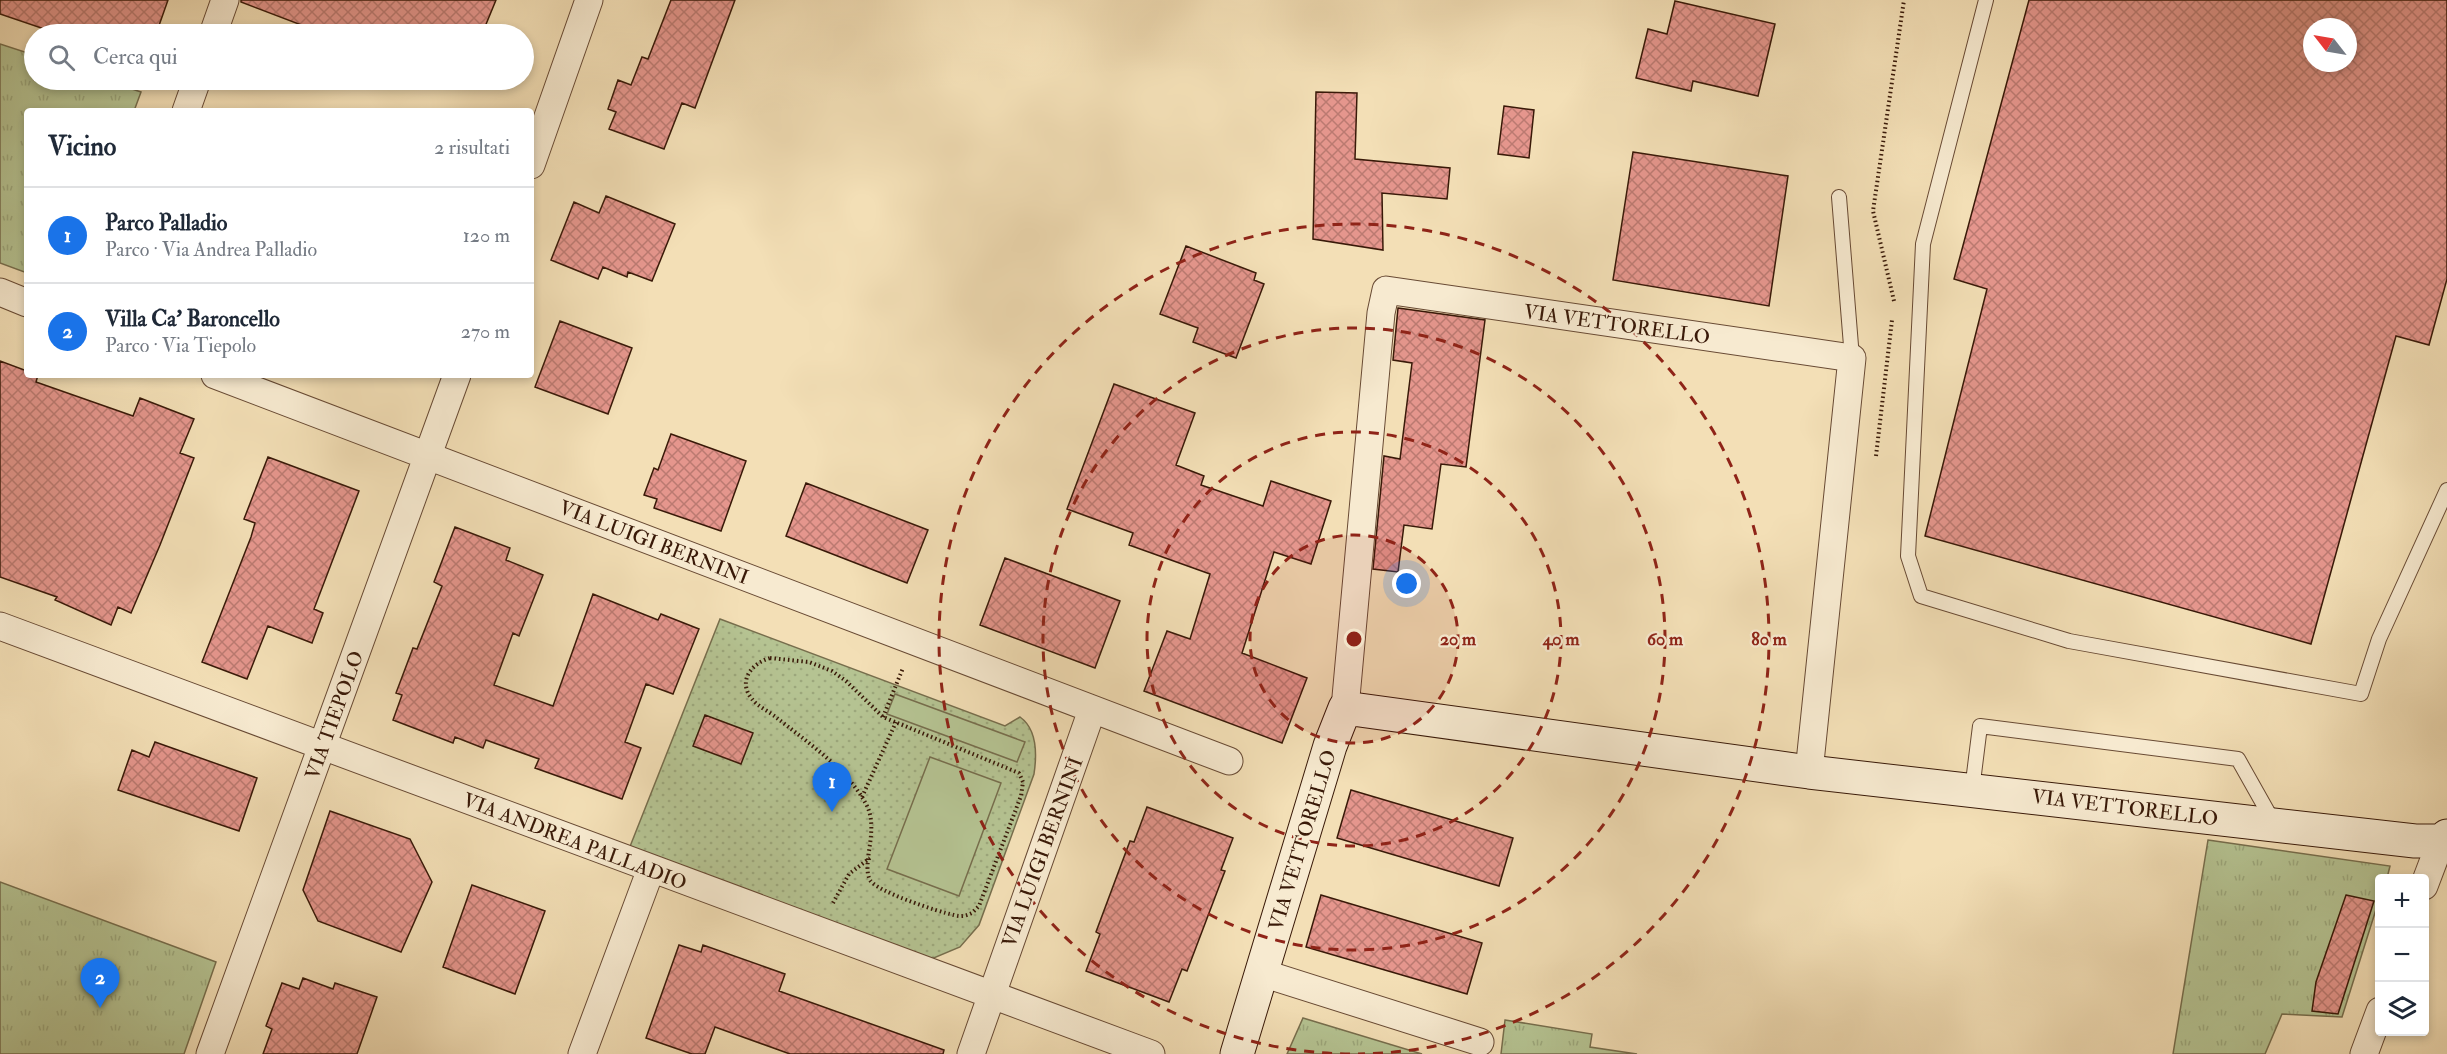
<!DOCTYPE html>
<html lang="it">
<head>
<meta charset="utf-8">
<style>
	:root { --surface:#fff; --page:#f2f2f3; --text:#1f2937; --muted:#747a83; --line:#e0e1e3; --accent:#1a73e8 }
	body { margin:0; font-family:"IM FELL Double Pica",serif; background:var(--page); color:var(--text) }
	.controls { position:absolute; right:18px; bottom:18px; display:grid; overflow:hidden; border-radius:6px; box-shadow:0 3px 9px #0003 }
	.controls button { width:54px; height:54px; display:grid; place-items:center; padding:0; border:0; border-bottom:2px solid var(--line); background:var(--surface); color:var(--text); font:30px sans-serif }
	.compass { position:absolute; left:2303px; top:18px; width:54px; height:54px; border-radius:50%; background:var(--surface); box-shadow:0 3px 9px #0003; rotate:301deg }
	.you { position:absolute; left:1407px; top:584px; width:21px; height:21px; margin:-15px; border:4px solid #fff; border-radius:50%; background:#1a73e8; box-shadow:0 0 0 9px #1a73e833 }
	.badge { display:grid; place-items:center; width:39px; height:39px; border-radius:50%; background:var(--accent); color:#fff; font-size:20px; font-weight:700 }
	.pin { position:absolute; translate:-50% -50px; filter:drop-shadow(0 2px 3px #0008) }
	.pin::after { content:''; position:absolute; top:32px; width:21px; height:18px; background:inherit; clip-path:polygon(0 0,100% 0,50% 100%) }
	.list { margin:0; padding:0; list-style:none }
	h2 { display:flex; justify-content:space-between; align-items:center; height:78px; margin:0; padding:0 24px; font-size:26px }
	h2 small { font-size:20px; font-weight:400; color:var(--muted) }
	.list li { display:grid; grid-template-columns:39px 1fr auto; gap:18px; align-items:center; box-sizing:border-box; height:96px; padding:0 24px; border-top:2px solid var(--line) }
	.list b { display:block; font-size:22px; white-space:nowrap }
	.list p { margin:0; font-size:20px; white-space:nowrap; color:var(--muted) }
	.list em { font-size:20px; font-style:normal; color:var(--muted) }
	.icon { flex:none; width:33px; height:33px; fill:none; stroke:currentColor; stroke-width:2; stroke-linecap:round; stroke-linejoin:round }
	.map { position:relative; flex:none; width:2447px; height:1054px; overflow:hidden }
	.search { position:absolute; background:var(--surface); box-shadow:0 3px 9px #0003; left:24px; top:24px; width:510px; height:66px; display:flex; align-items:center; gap:15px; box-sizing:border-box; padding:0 21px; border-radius:33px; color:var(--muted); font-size:22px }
	.panel { position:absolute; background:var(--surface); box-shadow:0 3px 9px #0003; left:24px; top:108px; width:510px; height:270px; border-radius:6px }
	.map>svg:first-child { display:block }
	.grass { fill:url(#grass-tufts); stroke:#776e4d; stroke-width:1.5 }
	.garden { fill:url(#garden-dots); stroke:#776e4d; stroke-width:1.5 }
	.pitch { fill:#b5c392; stroke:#776e4d; stroke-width:1.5 }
	.building { fill:url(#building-cross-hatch); stroke:#391908; stroke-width:1.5; fill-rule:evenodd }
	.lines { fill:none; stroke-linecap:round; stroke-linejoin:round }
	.lane-casing { stroke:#684a34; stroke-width:16 }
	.street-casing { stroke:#684a34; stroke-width:29 }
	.secondary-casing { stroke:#391908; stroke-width:35 }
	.path { stroke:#391908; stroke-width:4; stroke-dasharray:1.5 3; stroke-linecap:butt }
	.lane { stroke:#f7ead0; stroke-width:14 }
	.street { stroke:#f7ead0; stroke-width:27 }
	.secondary { stroke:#f7ead0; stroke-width:33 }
	.ring { fill:none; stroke:#8f2418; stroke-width:3; stroke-dasharray:10 8 }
	.labels { text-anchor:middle; stroke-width:4.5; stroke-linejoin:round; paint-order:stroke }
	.street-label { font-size:20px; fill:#391908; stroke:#f7ead0 }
	.centre { fill:#8f2418; stroke:#f7ead0; stroke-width:3 }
	.ring-label { font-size:18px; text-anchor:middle; font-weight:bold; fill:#8f2418; stroke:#f7ead0; stroke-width:4.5; stroke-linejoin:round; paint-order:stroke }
</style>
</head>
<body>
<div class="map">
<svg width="2447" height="1054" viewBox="0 0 2447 1054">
	<defs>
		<pattern id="grass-tufts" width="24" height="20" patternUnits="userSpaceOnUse" patternTransform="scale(1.5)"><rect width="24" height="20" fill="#b5c392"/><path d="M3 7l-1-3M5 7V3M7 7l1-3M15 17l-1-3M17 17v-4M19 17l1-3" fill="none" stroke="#9ca77c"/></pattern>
		<pattern id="garden-dots" width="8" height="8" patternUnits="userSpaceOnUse" patternTransform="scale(1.5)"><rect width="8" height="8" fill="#b5c392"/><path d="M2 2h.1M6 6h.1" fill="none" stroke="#9ca77c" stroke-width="1.8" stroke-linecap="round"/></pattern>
		<pattern id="building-cross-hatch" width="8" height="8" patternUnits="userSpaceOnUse" patternTransform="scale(1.5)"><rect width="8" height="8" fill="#e5968d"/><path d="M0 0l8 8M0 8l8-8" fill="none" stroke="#bb7a71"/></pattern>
	</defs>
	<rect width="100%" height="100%" fill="#f3dfb6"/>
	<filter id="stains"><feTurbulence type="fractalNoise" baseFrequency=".00333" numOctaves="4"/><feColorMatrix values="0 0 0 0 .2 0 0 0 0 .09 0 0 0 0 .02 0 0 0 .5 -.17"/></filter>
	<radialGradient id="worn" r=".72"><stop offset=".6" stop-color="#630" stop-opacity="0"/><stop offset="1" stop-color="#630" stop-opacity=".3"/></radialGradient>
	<path class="grass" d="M 0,44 L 34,55 L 34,80 L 105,80 L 141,92 L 134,111 L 27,111 L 27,273 L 0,263 Z
		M 2208,840 L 2390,866 L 2387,878 L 2380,878 L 2379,900 L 2342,1017 L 2282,1014 L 2265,1054 L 2173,1054 Z
		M 0,882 L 216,962 L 184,1054 L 0,1054 Z
		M 1303,1018 L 1422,1054 L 1287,1054 Z
		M 1505,1020 L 1592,1034 L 1590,1047 L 1637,1054 L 1501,1054 Z"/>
	<path class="garden" d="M 720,619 L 1005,726 L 1020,717 C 1037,729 1037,754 1034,774 L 979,925 L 960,947 L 929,960 L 629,849 Z"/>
	<path class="pitch" d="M 895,694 L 1025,742 L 1017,762 L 887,714 Z
		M 930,757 L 1001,783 L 959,896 L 887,869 Z"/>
	<path class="building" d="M 0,0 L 168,0 L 156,34 L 59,34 L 0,14 Z
		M 241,0 L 496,0 L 482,34 L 325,34 L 241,2 Z
		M 671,0 L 735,0 L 695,108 L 682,103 L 664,149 L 609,129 L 616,112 L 608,109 L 618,80 L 631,85 L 642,57 L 648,59 Z
		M 2029,0 L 2447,0 L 2447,279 L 2429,345 L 2396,336 L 2311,644 L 1925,536 L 1987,289 L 1954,279 ZM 2312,27 L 2348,27 L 2348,63 L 2312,63 Z
		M 1675,1 L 1775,24 L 1758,96 L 1693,81 L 1691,91 L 1636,78 L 1648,29 L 1667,34 Z
		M 1316,92 L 1357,93 L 1355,159 L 1450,168 L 1447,199 L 1382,193 L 1383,250 L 1313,239 Z
		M 1504,106 L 1534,110 L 1529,158 L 1498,154 Z
		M 1633,152 L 1788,176 L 1769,306 L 1613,280 Z
		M 606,196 L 675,224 L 652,281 L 628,272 L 627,277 L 603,267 L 598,279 L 551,260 L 574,202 L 599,213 Z
		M 1186,246 L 1256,273 L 1254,280 L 1264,284 L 1236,358 L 1193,342 L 1198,328 L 1160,314 Z
		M 1398,308 L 1485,320 L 1466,467 L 1441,464 L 1432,529 L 1404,525 L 1398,572 L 1373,569 L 1384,456 L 1400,459 L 1412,363 L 1393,360 Z
		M 560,321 L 632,348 L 608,414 L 535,387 Z
		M 0,361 L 27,371 L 27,375 L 38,375 L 36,382 L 133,416 L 140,398 L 194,419 L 180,453 L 194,458 L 160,545 L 131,613 L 118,607 L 111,625 L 55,600 L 57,597 L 0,577 Z
		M 1114,384 L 1195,413 L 1176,465 L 1204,476 L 1201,485 L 1263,506 L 1271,481 L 1331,501 L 1311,564 L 1274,552 L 1242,653 L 1307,678 L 1282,743 L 1144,691 L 1167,631 L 1190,639 L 1210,574 L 1129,545 L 1133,533 L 1067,509 Z
		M 671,434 L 746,461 L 721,531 L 654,508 L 657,499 L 644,495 L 654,468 L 658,470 Z
		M 268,457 L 359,491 L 314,609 L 323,613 L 312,643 L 268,626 L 247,679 L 202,662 L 251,537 L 255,523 L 244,519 Z
		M 806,483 L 928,530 L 907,583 L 786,536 Z
		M 455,527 L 510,548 L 506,560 L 543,575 L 519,636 L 513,633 L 494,685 L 553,706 L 593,594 L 658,620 L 661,614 L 699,629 L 673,694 L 646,684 L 625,742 L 641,748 L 622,799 L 535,768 L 539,759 L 486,740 L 483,748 L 455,737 L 453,743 L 393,720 L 402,695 L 396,693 L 413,648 L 417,649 L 442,586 L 434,582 Z
		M 1005,558 L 1120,601 L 1095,668 L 980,625 Z
		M 705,715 L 753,733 L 741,764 L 693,746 Z
		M 155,742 L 257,778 L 239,831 L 118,790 L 132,750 L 149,757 Z
		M 1351,790 L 1513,838 L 1499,886 L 1337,838 Z
		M 1147,807 L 1233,838 L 1221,870 L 1225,871 L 1187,971 L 1182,969 L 1169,1002 L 1086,971 L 1100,934 L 1096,932 L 1130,841 L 1134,842 Z
		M 330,811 L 410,839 L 432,882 L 401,952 L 318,921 L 303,890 Z
		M 472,885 L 545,911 L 515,994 L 443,967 Z
		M 1321,895 L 1482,943 L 1467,994 L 1306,947 Z
		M 2346,895 L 2374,901 L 2338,1014 L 2312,1011 L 2316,982 Z
		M 679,945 L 701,952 L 703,945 L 785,974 L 779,991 L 944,1050 L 943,1054 L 790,1054 L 715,1027 L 705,1054 L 692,1054 L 646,1038 Z
		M 303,978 L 333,989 L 335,983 L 377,997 L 357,1054 L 263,1054 L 272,1029 L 266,1026 L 282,983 L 299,989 Z"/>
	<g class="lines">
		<defs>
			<path id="lane" d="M 1986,0 L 1923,244 L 1908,556 L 1921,596 L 2069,641 L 2361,694 L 2379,639 L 2447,490
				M 1839,197 L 1852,358
				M 1972,790 L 1980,726 L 2238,759 L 2274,823"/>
			<path id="street" d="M 213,34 L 225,0
				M 186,111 L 197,80
				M 531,165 L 589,0
				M 0,292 L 27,303
				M 215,375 L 1229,761
				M 0,626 L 1151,1054
				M 1345,708 L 1381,313 L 1386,290 L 1852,358 L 1809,772
				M 2424,886 L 2441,841
				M 1262,973 L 1480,1042
				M 210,1054 L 457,375
				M 582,1054 L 651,869
				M 971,1054 L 1092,710
				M 2364,1054 L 2380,1011"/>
			<path id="secondary" d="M 1237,1054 L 1330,746 L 1345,708 L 1809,772 L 2415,841 L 2441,841 L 2447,836"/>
		</defs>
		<use href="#lane" class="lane-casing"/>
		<use href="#street" class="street-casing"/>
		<use href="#secondary" class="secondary-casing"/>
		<path class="path" d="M 1894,301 L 1873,211 L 1904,0
			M 1876,456 L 1892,320
			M 770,658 L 809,662 L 832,671 L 846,681 L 883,717 L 1019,773 L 1023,782 L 1021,796 L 979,906 L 972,913 C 966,916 961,917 954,915 C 939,912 877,892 870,880 C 861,863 880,829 866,804 C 849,771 806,741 777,718 C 770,712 757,706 752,699 C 737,681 752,663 770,658 Z
			M 883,717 L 903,668
			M 862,797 L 896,722
			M 833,903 L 849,874 L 870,858"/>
		<use href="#lane" class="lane"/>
		<use href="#street" class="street"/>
		<use href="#secondary" class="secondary"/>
	</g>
	<circle cx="1354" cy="639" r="104" fill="#8f2418" fill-opacity=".12"/>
	<g class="ring">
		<circle cx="1354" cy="639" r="104"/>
		<circle cx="1354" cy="639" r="207"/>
		<circle cx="1354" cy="639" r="311"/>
		<path d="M1350 1054A415 415 0 1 1 1358 1054"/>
	</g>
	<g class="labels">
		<g class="street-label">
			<text transform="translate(1617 324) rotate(8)" y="7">VIA VETTORELLO</text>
			<text transform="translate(654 542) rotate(21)" y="7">VIA LUIGI BERNINI</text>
			<text transform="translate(334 715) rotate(-70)" y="7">VIA TIEPOLO</text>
			<text transform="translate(2125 807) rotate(7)" y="7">VIA VETTORELLO</text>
			<text transform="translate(1302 840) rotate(-73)" y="7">VIA VETTORELLO</text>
			<text transform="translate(575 841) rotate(21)" y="7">VIA ANDREA PALLADIO</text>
			<text transform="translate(1042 852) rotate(-70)" y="7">VIA LUIGI BERNINI</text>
		</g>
	</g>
	<circle cx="1354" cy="639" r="9" class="centre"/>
	<g class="ring-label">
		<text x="1458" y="645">20 m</text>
		<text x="1561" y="645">40 m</text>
		<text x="1665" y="645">60 m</text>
		<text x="1769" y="645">80 m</text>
	</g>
	<rect width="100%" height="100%" filter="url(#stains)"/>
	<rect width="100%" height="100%" fill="url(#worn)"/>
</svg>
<div class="controls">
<button>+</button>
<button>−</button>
<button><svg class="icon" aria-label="layers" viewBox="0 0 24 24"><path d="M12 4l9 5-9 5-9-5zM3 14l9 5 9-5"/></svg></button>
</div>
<svg class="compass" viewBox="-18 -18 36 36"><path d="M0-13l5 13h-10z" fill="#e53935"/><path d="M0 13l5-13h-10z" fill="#747a83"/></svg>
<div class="you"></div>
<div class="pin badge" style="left:832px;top:812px">1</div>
<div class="pin badge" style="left:100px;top:1008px">2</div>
<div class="search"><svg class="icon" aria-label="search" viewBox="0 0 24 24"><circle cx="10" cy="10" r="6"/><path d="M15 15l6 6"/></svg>Cerca qui</div>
<section class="panel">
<h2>Vicino<small>2 risultati</small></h2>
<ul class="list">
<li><span class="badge">1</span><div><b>Parco Palladio</b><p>Parco · Via Andrea Palladio</p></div><em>120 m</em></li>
<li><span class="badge">2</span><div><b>Villa Ca' Baroncello</b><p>Parco · Via Tiepolo</p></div><em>270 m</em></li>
</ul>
</section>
</div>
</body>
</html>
